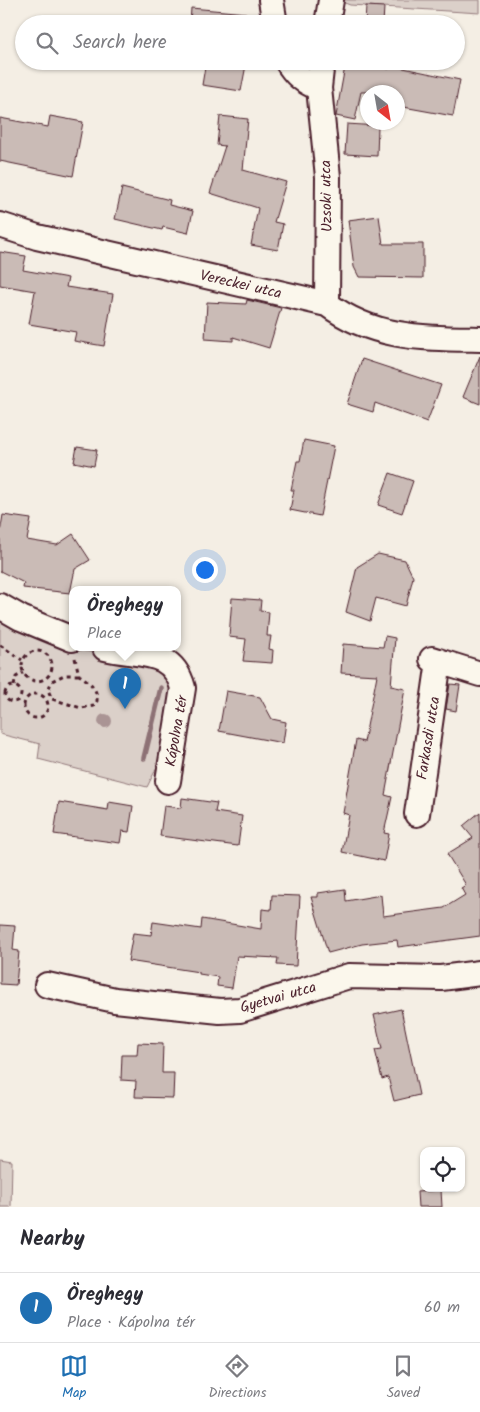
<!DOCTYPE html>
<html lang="en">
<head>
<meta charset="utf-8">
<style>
	:root { --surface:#fff; --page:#f2f2f3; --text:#2b2b33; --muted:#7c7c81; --line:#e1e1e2; --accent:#1f6fb2 }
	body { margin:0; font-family:Kalam,sans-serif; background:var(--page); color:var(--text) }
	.controls { position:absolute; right:15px; bottom:15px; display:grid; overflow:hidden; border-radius:10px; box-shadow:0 1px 4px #0004 }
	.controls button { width:45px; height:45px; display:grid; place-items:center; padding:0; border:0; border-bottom:1px solid var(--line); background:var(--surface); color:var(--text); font:25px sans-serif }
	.compass { position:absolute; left:360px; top:85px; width:45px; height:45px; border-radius:50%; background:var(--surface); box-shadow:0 1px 4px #0004; rotate:149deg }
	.you { position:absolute; left:204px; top:569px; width:18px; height:18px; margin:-12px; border:4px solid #fff; border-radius:50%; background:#1a73e8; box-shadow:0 0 0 8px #1a73e833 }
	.badge { display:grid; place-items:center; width:32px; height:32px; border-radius:50%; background:var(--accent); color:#fff; font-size:16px; font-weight:700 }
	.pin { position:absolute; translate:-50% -41px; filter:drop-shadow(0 1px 2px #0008) }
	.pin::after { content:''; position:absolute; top:26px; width:18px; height:15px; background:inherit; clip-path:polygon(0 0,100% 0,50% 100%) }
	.popup { position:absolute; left:69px; top:586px; width:112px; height:65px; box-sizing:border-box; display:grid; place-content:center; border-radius:10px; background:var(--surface); filter:drop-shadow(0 1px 4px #0005); font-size:16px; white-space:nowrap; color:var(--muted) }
	.popup b { font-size:19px; color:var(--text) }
	.popup::after { content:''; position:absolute; left:50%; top:100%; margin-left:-10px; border:10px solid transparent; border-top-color:var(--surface) }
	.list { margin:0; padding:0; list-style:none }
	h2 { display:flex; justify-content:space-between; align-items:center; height:65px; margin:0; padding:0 20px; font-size:21px }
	h2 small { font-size:16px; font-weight:400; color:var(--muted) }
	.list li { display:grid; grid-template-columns:32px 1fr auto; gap:15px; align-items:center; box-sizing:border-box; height:70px; padding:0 20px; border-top:1px solid var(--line) }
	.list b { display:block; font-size:19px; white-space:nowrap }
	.list p { margin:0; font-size:16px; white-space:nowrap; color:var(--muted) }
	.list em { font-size:16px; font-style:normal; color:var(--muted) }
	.icon { flex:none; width:28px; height:28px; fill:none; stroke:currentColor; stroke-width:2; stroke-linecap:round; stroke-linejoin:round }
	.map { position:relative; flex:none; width:480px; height:1207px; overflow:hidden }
	.search { position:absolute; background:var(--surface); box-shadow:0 1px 4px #0004; left:15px; right:15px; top:15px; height:55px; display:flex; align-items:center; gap:12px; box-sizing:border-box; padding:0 18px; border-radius:28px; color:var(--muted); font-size:19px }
	.sheet { height:135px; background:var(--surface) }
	nav { display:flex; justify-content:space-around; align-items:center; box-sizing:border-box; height:70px; border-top:1px solid var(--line); background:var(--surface); font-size:14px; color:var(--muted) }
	nav a { display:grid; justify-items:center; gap:2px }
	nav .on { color:var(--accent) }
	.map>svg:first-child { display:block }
	.green { fill:#dbd0c9; stroke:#92787a }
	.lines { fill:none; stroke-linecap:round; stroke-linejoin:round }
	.stream { stroke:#8d7174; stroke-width:5.5 }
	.building { fill:#cabbb6; stroke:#4a1f2b }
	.minor-casing { stroke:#4a1f2b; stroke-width:28 }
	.path { stroke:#4a1f2b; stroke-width:3; stroke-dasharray:4 4; stroke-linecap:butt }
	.minor { stroke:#fbf7ec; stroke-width:24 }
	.tree { fill:#aa9494 }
	.labels { text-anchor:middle; stroke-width:4.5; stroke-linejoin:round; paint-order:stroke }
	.street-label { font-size:15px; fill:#4a1f2b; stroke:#fbf7ec }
</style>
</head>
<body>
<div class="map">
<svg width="480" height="1207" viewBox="0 0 480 1207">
	<rect width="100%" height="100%" fill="#f4eee4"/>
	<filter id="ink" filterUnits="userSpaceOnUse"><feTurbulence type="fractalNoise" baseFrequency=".02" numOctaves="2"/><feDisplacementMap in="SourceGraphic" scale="10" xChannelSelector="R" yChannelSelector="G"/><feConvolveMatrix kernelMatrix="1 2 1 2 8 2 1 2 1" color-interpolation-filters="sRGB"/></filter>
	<g filter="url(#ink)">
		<path class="green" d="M 337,0 L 480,0 L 480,13 L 350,5 Z
			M 0,618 C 33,646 109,655 152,663 L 162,668 L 174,692 L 164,753 L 147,787 L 38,759 L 40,744 L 0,734 Z
			M 0,1159 L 12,1161 L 11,1207 L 0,1207 Z"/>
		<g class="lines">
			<path class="stream" d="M 144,758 L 161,688"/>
		</g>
		<path class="building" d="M 366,6 L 384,7 L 383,24 L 365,24 Z
			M 191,8 L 246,13 L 246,24 L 190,24 Z
			M 206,61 L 246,65 L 241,91 L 202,85 Z
			M 346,61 L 389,69 L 389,65 L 460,80 L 453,116 L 398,106 L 398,92 L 361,92 L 355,120 L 336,116 Z
			M 50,116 L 83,122 L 73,176 L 0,161 L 0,118 L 48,127 Z
			M 220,116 L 248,119 L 243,170 L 286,182 L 274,222 L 283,224 L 278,250 L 251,245 L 258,208 L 210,193 L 225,146 L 217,145 Z
			M 347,124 L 378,126 L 377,156 L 345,154 Z
			M 122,188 L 170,200 L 169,205 L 193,211 L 188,233 L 163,227 L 162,230 L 115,219 Z
			M 379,216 L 383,244 L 423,244 L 423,278 L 359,277 L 354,267 L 348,220 Z
			M 0,252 L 26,256 L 23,270 L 68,278 L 66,287 L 113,294 L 104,346 L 74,341 L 76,332 L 29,324 L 35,291 L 0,285 Z
			M 247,300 L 281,308 L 269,348 L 233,337 L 233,341 L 205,339 L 207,302 L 246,304 Z
			M 480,356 L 480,404 L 463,397 Z
			M 362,359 L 441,385 L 427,422 L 375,403 L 373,412 L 347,404 Z
			M 304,440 L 334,446 L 320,516 L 290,510 L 294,490 L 291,490 L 297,461 L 300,461 Z
			M 77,447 L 97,450 L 94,466 L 74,462 Z
			M 390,473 L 413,481 L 402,513 L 378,505 Z
			M 3,515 L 31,519 L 27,540 L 57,545 L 73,534 L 90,560 L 75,569 L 70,593 L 23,588 L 24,583 L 0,571 L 0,533 Z
			M 378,554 L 405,560 L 413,577 L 406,606 L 376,598 L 370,621 L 346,612 L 357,567 Z
			M 232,598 L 261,600 L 260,611 L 269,612 L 267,636 L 271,636 L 269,649 L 273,650 L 272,663 L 243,661 L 246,639 L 229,637 Z
			M 385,636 L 395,638 L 391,686 L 405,689 L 385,795 L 392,797 L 384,833 L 389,834 L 384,861 L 342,852 L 349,815 L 343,813 L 356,740 L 364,742 L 377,675 L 341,673 L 343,644 L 383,647 Z
			M 450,684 L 460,685 L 456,711 L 446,709 Z
			M 226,691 L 260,697 L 272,719 L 286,722 L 283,743 L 219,731 Z
			M 182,798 L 217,803 L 215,812 L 242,816 L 238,846 L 160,836 L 164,806 L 181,808 Z
			M 59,802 L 108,810 L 109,802 L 133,806 L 129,832 L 122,831 L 120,843 L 54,834 Z
			M 480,812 L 480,936 L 398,947 L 397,940 L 362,944 L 328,953 L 311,897 L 318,897 L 318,893 L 345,889 L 346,901 L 381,895 L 383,916 L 444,908 L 465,895 L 461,888 L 466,885 L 447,854 L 473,838 L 463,826 Z
			M 272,895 L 300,896 L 296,966 L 277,965 L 278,958 L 237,956 L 232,988 L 217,986 L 218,977 L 199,974 L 199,972 L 128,961 L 133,933 L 151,935 L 153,922 L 201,929 L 202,919 L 261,929 L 262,909 L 271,910 Z
			M 0,925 L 15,926 L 13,950 L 19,951 L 16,985 L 0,984 Z
			M 401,1009 L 419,1095 L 394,1101 L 388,1077 L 382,1079 L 375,1050 L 382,1049 L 374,1015 Z
			M 138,1043 L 163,1044 L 162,1073 L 174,1073 L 173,1098 L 135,1097 L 136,1081 L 121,1080 L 122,1055 L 137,1055 Z
			M 441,1190 L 442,1207 L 418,1207 L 417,1192 Z"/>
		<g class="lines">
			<defs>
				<path id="minor" d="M 271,0 L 275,24
					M 327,24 L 331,0
					M 287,61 C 295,75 304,82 319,88
					M 322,61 L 319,88 L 328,177 L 327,304
					M 0,225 L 37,237 L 327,304 C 374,339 423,338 480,339
					M 0,606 L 21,618 L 72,639
					M 105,648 C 139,657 172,647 183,688 L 168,781
					M 432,659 L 480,674
					M 417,814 L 439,661
					M 47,985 L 115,1000 L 220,1011 L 240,1010 L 349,976 L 441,978 L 480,973"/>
			</defs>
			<use href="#minor" class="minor-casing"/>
			<path class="path" d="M 0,645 L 22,660
				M22 666a15 15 0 1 1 30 0a15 15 0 1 1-30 0Z
				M 75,658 L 79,675 C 89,681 98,689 97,701 L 94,706 L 81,708 L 52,699 L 48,690 L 52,681 L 64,675 L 79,675
				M 14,686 L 16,677 L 23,673
				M5 694a8 8 0 1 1 16 0a8 8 0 1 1-16 0Z
				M24 706a12 12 0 1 1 24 0a12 12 0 1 1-24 0Z"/>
			<use href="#minor" class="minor"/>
		</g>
		<circle class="tree" cx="105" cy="721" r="7"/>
	</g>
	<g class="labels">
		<g class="street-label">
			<text transform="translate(326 196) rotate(-91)" y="5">Uzsoki utca</text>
			<text transform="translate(241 284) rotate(13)" y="5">Vereckei utca</text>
			<text transform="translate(176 731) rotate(-80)" y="5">Kápolna tér</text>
			<text transform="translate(428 738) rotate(-81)" y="5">Farkasdi utca</text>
			<text transform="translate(278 997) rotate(-16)" y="5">Gyetvai utca</text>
		</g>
	</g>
</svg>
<div class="controls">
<button><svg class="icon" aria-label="locate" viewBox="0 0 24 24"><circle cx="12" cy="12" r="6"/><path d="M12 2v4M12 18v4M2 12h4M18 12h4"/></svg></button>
</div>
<svg class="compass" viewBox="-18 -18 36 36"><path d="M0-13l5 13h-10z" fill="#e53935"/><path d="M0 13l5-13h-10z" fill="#7c7c81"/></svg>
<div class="you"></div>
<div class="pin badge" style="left:125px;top:709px">1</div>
<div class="popup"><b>Öreghegy</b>Place</div>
<div class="search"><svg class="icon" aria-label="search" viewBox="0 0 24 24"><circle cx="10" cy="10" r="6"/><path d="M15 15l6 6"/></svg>Search here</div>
</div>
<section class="sheet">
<h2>Nearby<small></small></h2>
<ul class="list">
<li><span class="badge">1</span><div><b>Öreghegy</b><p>Place · Kápolna tér</p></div><em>60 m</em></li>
</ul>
</section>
<nav>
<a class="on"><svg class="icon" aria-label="map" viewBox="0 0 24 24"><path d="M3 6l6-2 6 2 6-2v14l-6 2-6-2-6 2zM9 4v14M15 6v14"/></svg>Map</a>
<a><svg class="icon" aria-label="directions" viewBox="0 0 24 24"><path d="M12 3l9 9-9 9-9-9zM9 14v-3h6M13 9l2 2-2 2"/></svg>Directions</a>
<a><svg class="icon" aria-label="saved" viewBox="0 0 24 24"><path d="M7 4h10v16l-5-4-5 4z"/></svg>Saved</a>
</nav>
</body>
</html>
